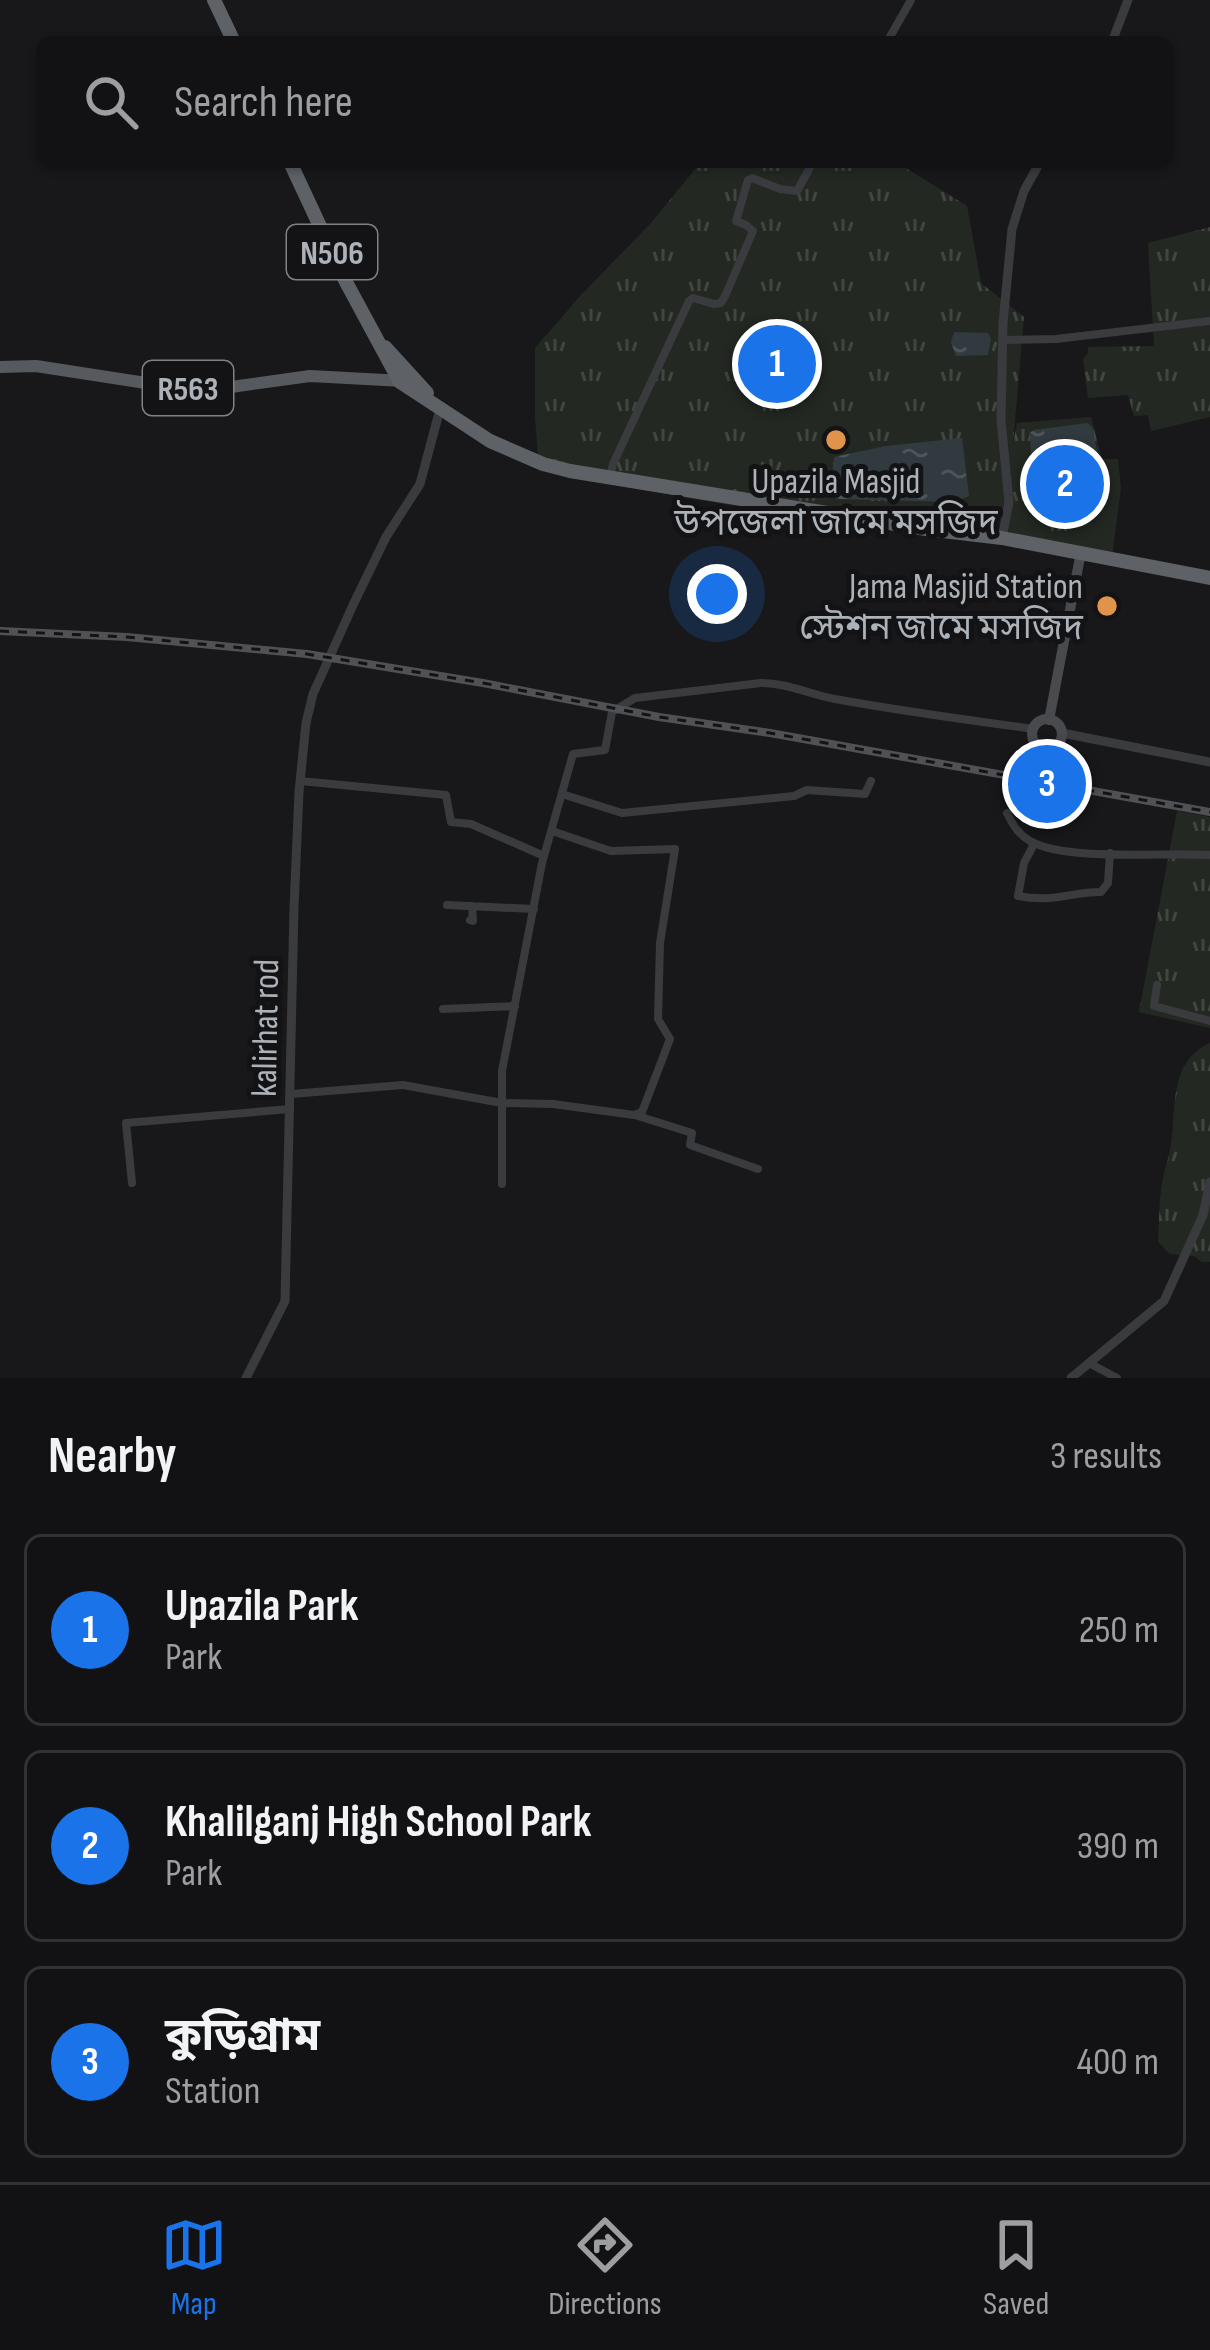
<!DOCTYPE html>
<html lang="en">
<head>
<meta charset="utf-8">
<style>
	:root { --surface:#121214; --page:#1f2022; --text:#f1f3f6; --muted:#9c9ea0; --line:#313234; --accent:#1a73e8 }
	body { margin:0; font-family:"Sofia Sans Condensed","Noto Sans Bengali",sans-serif; background:var(--page); color:var(--text) }
	.you { position:absolute; left:717px; top:594px; width:42px; height:42px; margin:-30px; border:9px solid #fff; border-radius:50%; background:#1a73e8; box-shadow:0 0 0 18px #1a73e833 }
	.badge { display:grid; place-items:center; width:78px; height:78px; border-radius:50%; background:var(--accent); color:#fff; font-size:39px; font-weight:700 }
	.pin { position:absolute; translate:-50% -50%; border:6px solid #fff; box-shadow:0 3px 12px #0006 }
	.list { margin:0; padding:0; list-style:none }
	h2 { display:flex; justify-content:space-between; align-items:center; height:156px; margin:0; padding:0 48px; font-size:51px }
	h2 small { font-size:39px; font-weight:400; color:var(--muted) }
	.list li { display:grid; grid-template-columns:78px 1fr auto; gap:36px; align-items:center; box-sizing:border-box; height:192px; margin:0 24px 24px; padding:0 24px; border:3px solid var(--line); border-radius:18px }
	.list b { display:block; font-size:45px; white-space:nowrap }
	.list p { margin:0; font-size:39px; white-space:nowrap; color:var(--muted) }
	.list em { font-size:39px; font-style:normal; color:var(--muted) }
	.icon { flex:none; width:66px; height:66px; fill:none; stroke:currentColor; stroke-width:2; stroke-linecap:round; stroke-linejoin:round }
	.map { position:relative; flex:none; width:1210px; height:1378px; overflow:hidden }
	.search { position:absolute; background:var(--surface); box-shadow:0 3px 9px #0004; left:36px; right:36px; top:36px; height:132px; display:flex; align-items:center; gap:30px; box-sizing:border-box; padding:0 42px; border-radius:18px; color:var(--muted); font-size:45px }
	.sheet { height:804px; background:var(--surface) }
	nav { display:flex; justify-content:space-around; align-items:center; box-sizing:border-box; height:168px; border-top:3px solid var(--line); background:var(--surface); font-size:33px; color:var(--muted) }
	nav a { display:grid; justify-items:center; gap:6px }
	nav .on { color:var(--accent) }
	.map>svg:first-child { display:block }
	.grass { fill:url(#grass-tufts) }
	.water { fill:url(#water-ripples) }
	.lines { fill:none; stroke-linecap:round; stroke-linejoin:round }
	.minor { stroke:#393b3e; stroke-width:8 }
	.tertiary { stroke:#393b3e; stroke-width:9 }
	.secondary { stroke:#484a4e; stroke-width:10 }
	.primary { stroke:#56595d; stroke-width:12 }
	.trunk { stroke:#5e6266; stroke-width:14 }
	.rail-casing { stroke:#4f5155; stroke-width:8 }
	.rail { stroke:#131315; stroke-width:3; stroke-dasharray:9; stroke-linecap:butt }
	.poi-dot { fill:#df934b; stroke:#131315; stroke-width:4.5 }
	.labels { text-anchor:middle; stroke-width:10; stroke-linejoin:round; paint-order:stroke }
	.shield { fill:#131315; stroke:#7e8287; stroke-width:3 }
	.shield-label { font-size:33px; font-weight:bold; fill:#acb2b8 }
	.poi-label { font-size:36px; fill:#acb2b8; stroke:#131315 }
	.street-label { font-size:36px; fill:#acb2b8; stroke:#131315 }
</style>
</head>
<body>
<div class="map">
<svg width="1210" height="1378" viewBox="0 0 1210 1378">
	<defs>
		<pattern id="grass-tufts" width="24" height="20" patternUnits="userSpaceOnUse" patternTransform="scale(3)"><rect width="24" height="20" fill="#232922"/><path d="M3 7l-1-3M5 7V3M7 7l1-3M15 17l-1-3M17 17v-4M19 17l1-3" fill="none" stroke="#404640"/></pattern>
		<pattern id="water-ripples" width="26" height="14" patternUnits="userSpaceOnUse" patternTransform="scale(3)"><rect width="26" height="14" fill="#313b3f"/><path d="M2 4q2-2 4 0t4 0M15 11q2-2 4 0t4 0" fill="none" stroke="#4c5559"/></pattern>
	</defs>
	<rect width="100%" height="100%" fill="#18181a"/>
	<path class="grass" d="M 701,162 L 896,162 L 967,206 L 981,283 L 1024,317 L 1013,443 L 1017,423 L 1091,417 L 1102,459 L 1118,459 L 1121,488 L 1112,557 L 1008,543 L 1009,491 L 994,542 C 842,525 689,500 539,469 L 535,417 L 535,348 L 582,294 L 651,223 Z
		M 1210,227 L 1210,417 L 1151,431 L 1148,415 L 1134,416 L 1128,395 L 1088,398 L 1083,359 L 1088,353 L 1088,347 L 1154,346 L 1148,243 Z
		M 1177,811 L 1210,817 L 1210,1028 L 1139,1012 Z
		M 1210,1043 L 1210,1262 L 1202,1262 L 1194,1256 L 1170,1254 L 1158,1242 C 1159,1222 1159,1203 1162,1183 C 1164,1170 1169,1158 1171,1145 C 1177,1108 1168,1062 1210,1043 Z"/>
	<path class="water" d="M 954,332 L 988,333 L 991,339 L 988,355 L 956,356 L 951,342 Z
		M 1087,423 L 1092,427 L 1099,459 C 1077,463 1050,467 1031,456 L 1030,433 L 1034,430 Z
		M 962,438 L 969,496 L 955,502 L 836,499 L 832,477 L 834,457 L 886,446 Z"/>
	<g class="lines">
		<path class="minor" d="M 887,42 L 911,0
			M 1004,340 L 1056,339 L 1210,321
			M 610,477 L 613,464 L 689,301 L 693,298 L 714,304 L 721,303 L 726,294 L 753,231 L 746,225 L 736,221 L 748,180 L 752,178 L 780,189 L 797,191 L 813,162
			M 300,781 L 446,795 L 451,822 L 471,824 L 544,856
			M 562,794 L 622,813 L 794,796 L 807,790 L 865,794 L 871,781
			M 1007,813 C 1013,825 1018,834 1030,841 C 1068,862 1164,852 1210,855
			M 1034,844 L 1024,863 L 1018,896 C 1054,903 1069,892 1101,892 L 1108,883 L 1110,853
			M 447,905 L 534,909
			M 470,920 L 473,921 L 472,906
			M 1157,985 L 1154,1006 L 1210,1021
			M 443,1009 L 515,1006
			M 291,1094 L 403,1085 L 502,1103 L 553,1104 L 634,1115 L 642,1112 L 670,1039 L 658,1019 L 660,943 L 675,849 L 611,851 L 552,831
			M 635,1115 L 692,1133 L 690,1145 L 758,1169
			M 132,1183 L 126,1123 L 290,1109
			M 502,1184 L 502,1071 L 542,863 L 573,754 L 605,750 L 612,712 L 635,698 L 761,683 C 787,683 809,694 835,699 C 901,711 967,720 1034,729
			M 1089,1363 L 1117,1378"/>
		<path class="tertiary" d="M 1112,42 L 1128,0
			M 1002,538 L 1009,502 L 1001,420 L 1003,323 L 1012,229 L 1024,191 L 1040,162
			M 1062,733 L 1210,762
			M 246,1378 L 285,1301 L 294,908 L 299,792 L 306,723 L 313,694 L 353,605 L 386,537 L 420,484 L 440,409
			M 1071,1378 L 1164,1301 L 1203,1215 L 1210,1182"/>
		<path class="secondary" d="M1032 734a15 15 0 1 1 30 0a15 15 0 1 1-30 0Z
			M 1049,720 L 1081,552"/>
		<path class="primary" d="M 0,367 L 36,366 L 178,388 L 224,388 L 310,376 L 403,381"/>
		<path class="trunk" d="M 214,0 L 234,42
			M 290,162 L 346,282 L 400,382 L 490,441 L 543,464 L 570,471 L 926,529 L 1002,538 L 1210,578
			M 385,347 L 427,393"/>
		<defs>
			<path id="rail" d="M 0,631 L 127,637 L 307,654 L 483,683 L 659,717 L 770,733 L 1210,812"/>
		</defs>
		<use href="#rail" class="rail-casing"/>
		<use href="#rail" class="rail"/>
	</g>
	<g class="poi-dot">
		<circle cx="836" cy="440" r="12"/>
		<circle cx="1107" cy="606" r="12"/>
	</g>
	<g class="labels">
		<g class="shield">
			<rect x="287" y="225" width="90" height="54" rx="9"/>
			<rect x="143" y="361" width="90" height="54" rx="9"/>
		</g>
		<g class="shield-label">
			<text x="332" y="264">N506</text>
			<text x="188" y="400">R563</text>
		</g>
		<g class="poi-label">
			<text x="836" y="493">Upazila Masjid<tspan x="836" dy="41">উপজেলা জামে মসজিদ</tspan></text>
			<text x="1083" y="598" text-anchor="end">Jama Masjid Station<tspan x="1083" dy="41">স্টেশন জামে মসজিদ</tspan></text>
		</g>
		<g class="street-label">
			<text transform="translate(264 1028) rotate(-89)" y="13">kalirhat rod</text>
		</g>
	</g>
</svg>
<div class="you"></div>
<div class="pin badge" style="left:777px;top:364px">1</div>
<div class="pin badge" style="left:1065px;top:484px">2</div>
<div class="pin badge" style="left:1047px;top:784px">3</div>
<div class="search"><svg class="icon" aria-label="search" viewBox="0 0 24 24"><circle cx="10" cy="10" r="6"/><path d="M15 15l6 6"/></svg>Search here</div>
</div>
<section class="sheet">
<h2>Nearby<small>3 results</small></h2>
<ul class="list">
<li><span class="badge">1</span><div><b>Upazila Park</b><p>Park</p></div><em>250 m</em></li>
<li><span class="badge">2</span><div><b>Khalilganj High School Park</b><p>Park</p></div><em>390 m</em></li>
<li><span class="badge">3</span><div><b>কুড়িগ্রাম</b><p>Station</p></div><em>400 m</em></li>
</ul>
</section>
<nav>
<a class="on"><svg class="icon" aria-label="map" viewBox="0 0 24 24"><path d="M3 6l6-2 6 2 6-2v14l-6 2-6-2-6 2zM9 4v14M15 6v14"/></svg>Map</a>
<a><svg class="icon" aria-label="directions" viewBox="0 0 24 24"><path d="M12 3l9 9-9 9-9-9zM9 14v-3h6M13 9l2 2-2 2"/></svg>Directions</a>
<a><svg class="icon" aria-label="saved" viewBox="0 0 24 24"><path d="M7 4h10v16l-5-4-5 4z"/></svg>Saved</a>
</nav>
</body>
</html>
